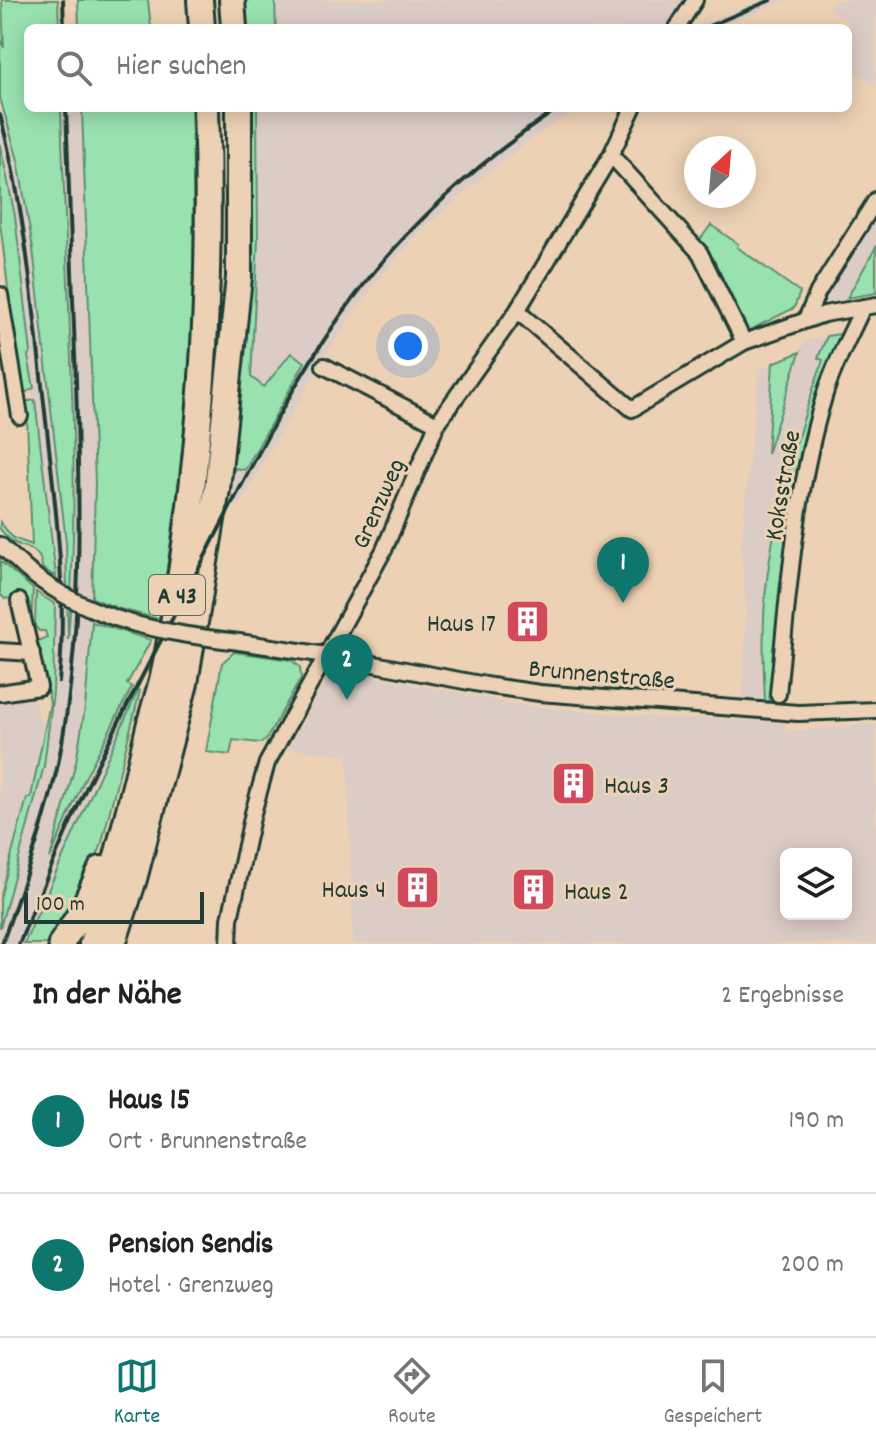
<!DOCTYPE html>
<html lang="de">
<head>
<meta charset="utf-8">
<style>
	:root { --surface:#fff; --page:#f6f6f6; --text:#222; --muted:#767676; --line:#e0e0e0; --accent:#0f766e }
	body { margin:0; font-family:Dekko,sans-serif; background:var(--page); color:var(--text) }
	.controls { position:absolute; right:24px; bottom:24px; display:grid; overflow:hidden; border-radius:12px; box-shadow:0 4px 20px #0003 }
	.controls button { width:72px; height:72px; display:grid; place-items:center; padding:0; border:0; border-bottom:2px solid var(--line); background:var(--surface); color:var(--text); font:40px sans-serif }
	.compass { position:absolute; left:684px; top:136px; width:72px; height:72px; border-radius:50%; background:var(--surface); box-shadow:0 4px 20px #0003; rotate:26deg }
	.scale { position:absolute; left:24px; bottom:20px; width:180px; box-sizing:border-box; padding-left:8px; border:4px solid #1f3d34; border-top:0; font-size:22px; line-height:28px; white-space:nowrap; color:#1f3d34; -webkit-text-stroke:6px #edd1b4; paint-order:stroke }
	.you { position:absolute; left:408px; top:346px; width:28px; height:28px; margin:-20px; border:6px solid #fff; border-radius:50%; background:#1a73e8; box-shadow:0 0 0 12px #1a73e833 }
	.badge { display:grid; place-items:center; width:52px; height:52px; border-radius:50%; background:var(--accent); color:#fff; font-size:26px; font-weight:700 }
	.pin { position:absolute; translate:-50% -66px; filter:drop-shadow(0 2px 4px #0008) }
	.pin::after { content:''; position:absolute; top:42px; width:28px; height:24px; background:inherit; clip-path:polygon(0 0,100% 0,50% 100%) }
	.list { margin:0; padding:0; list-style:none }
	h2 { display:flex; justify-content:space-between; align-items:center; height:104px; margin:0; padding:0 32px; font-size:34px }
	h2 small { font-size:26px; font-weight:400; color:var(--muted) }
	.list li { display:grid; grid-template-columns:52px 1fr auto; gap:24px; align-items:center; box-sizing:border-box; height:144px; padding:0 32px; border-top:2px solid var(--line) }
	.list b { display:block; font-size:30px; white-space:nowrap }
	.list p { margin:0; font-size:26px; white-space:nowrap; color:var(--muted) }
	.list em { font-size:26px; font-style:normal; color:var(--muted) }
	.icon { flex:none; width:44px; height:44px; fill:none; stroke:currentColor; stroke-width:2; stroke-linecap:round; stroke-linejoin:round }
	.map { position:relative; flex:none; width:876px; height:944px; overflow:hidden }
	.search { position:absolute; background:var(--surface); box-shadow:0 4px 20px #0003; left:24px; right:24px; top:24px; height:88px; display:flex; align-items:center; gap:20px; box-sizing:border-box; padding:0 28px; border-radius:12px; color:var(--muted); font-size:30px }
	.sheet { height:392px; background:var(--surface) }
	nav { display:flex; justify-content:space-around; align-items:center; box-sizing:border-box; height:112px; border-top:2px solid var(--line); background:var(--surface); font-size:22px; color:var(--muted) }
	nav a { display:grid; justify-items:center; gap:4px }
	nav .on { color:var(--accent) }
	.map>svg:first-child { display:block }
	.built { fill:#dcccc6; fill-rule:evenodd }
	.green { fill:#9ae1b0; stroke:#5c8f72; stroke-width:2 }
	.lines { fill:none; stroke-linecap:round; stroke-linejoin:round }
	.minor-casing { stroke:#1f3d34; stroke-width:20 }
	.motorway-casing { stroke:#1f3d34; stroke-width:30 }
	.minor { stroke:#edd1b4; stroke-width:14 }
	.motorway { stroke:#edd1b4; stroke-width:24 }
	.rail { stroke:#1f3d34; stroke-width:4 }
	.minor-bridge-casing { stroke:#1f3d34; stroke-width:20; stroke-linecap:butt }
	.minor-bridge { stroke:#edd1b4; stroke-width:14 }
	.labels { text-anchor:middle; stroke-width:6; stroke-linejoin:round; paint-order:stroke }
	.shield { fill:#edd1b4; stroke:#5d695a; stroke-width:2 }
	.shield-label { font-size:24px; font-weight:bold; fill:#1f3d34 }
	.street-label { font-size:26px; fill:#1f3d34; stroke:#edd1b4 }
	.poi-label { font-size:26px; fill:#1f3d34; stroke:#edd1b4; text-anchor:end }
</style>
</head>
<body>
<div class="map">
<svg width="876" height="944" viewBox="0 0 876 944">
	<rect width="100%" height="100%" fill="#edd1b4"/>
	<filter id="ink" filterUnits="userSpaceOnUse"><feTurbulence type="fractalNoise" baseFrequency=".0125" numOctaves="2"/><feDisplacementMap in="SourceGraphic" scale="16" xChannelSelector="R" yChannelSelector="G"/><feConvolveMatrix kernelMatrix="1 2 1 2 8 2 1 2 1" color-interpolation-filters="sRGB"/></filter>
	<g filter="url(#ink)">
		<path class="built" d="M 275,0 L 683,0 L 666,28 L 276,28 Z
			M 761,0 L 786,0 L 715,28 L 692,28 Z
			M 833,0 L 876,0 L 876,87 L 848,67 L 848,29 L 851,24 L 828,7 Z
			M 0,98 L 18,160 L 33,249 L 66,542 L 68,629 L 72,587 L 72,505 L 70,353 L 61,108 L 82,108 L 95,484 L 92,622 L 85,708 L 76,762 L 53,850 L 122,705 L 132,687 L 138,690 L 24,944 L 0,944 L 0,703 L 28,698 L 36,703 L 40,721 L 46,725 L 55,660 L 56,577 L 51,550 L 45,480 L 28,365 L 28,356 L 31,352 L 15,216 L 0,144 Z
			M 257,108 L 578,108 L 527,142 L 479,180 L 421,231 L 391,264 L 355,311 L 324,358 L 238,507 L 225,500 L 235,468 L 245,470 L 271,419 L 280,365 L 264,387 L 251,377 L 258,239 Z
			M 876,213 L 876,247 L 847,298 L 825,302 L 828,292 Z
			M 827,336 L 818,357 L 823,360 L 804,418 L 775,530 L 765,598 L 765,701 L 743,699 L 746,608 L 741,546 L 758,370 L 773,363 L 768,449 L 804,341 Z
			M 335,669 L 525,706 L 680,719 L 720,718 L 784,723 L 787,731 L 876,724 L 876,944 L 353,944 L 347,755 L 288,749 L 329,674 ZM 786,854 L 846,854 L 846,914 L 786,914 Z"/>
		<path class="green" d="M 2,0 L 58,0 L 59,28 L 28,28 L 28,108 L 61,108 C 66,285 82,464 68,640 L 66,542 L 33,249 L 18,160 L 0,98 L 0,38 L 4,48 Z
			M 78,0 L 148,0 L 151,28 L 79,28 Z
			M 236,0 L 275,0 L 276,28 L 238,28 Z
			M 82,108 L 191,108 C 196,225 194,345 181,462 C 176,514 167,567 159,619 L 120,609 L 92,598 L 95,484 Z
			M 242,108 L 257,108 L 258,239 L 251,377 L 264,387 L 291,353 L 305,362 L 245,470 L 235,468 L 225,500 Z
			M 0,144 L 15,216 L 31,352 L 28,356 L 34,388 L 21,395 L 0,222 Z
			M 711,225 L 738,244 L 737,247 L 800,292 L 794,308 L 748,331 L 738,320 L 699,241 Z
			M 876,247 L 876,293 L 847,298 Z
			M 840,334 L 843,339 L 831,365 L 773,670 L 769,701 L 765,701 C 763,661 762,619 767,579 C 776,505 798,431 823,360 L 818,358 L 827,336 Z
			M 800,352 L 767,454 L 773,363 Z
			M 35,400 L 56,577 L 42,568 C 41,549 29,550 15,543 C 8,540 5,534 0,529 L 0,522 L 13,538 L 32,545 L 27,420 L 24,419 L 22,402 Z
			M 0,561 L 33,589 L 31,624 L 25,595 L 5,599 L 0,594 Z
			M 36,592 L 55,604 L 53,692 L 44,766 L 0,928 L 0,898 L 27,798 L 31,797 L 50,703 L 37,641 L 47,637 L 45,631 L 39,631 L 35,626 Z
			M 92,622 L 151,640 L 127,684 L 132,687 L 85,778 L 50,858 L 76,762 L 85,708 Z
			M 234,652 L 291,660 L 300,667 L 301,678 L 266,740 L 260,743 L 233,740 L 230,755 L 206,752 L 222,663 Z
			M 138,690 L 140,691 L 101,846 L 92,869 L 51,944 L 24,944 Z"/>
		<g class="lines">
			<defs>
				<path id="minor" d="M 677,28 L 695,0
					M 611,155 L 700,253 L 744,342
					M 0,295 L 20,416
					M 517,311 L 632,409 L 744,342 L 824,314 L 876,305
					M 806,319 L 818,292 L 876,200
					M 324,366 L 437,424
					M 0,545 L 27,570
					M 239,642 L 326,655 L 491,686 L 540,693 L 798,713 L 876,710
					M 0,651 L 32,653
					M 0,693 L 39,687 L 19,601
					M 778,694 C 788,595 795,493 824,397 C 833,366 850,336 863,307
					M 229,944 L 230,919 L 253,813 L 267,763 L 384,550 L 437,424 L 517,311 L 611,155 L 633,108"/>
				<path id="motorway" d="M 200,0 L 202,28
					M 232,0 L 234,28
					M 61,944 L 82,911 L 101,869
					M 92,944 C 114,873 132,800 149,727 C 154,706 162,685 166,663 C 200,480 213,294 206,108
					M 113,944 L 134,879 L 185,683 L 217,489 L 239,277 L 239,108"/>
			</defs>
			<use href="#minor" class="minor-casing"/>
			<use href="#motorway" class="motorway-casing"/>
			<use href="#minor" class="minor"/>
			<use href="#motorway" class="motorway"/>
			<path class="rail" d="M 63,0 L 64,28
				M 704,28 L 771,0
				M 0,115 C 25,209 33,306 44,403 C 54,495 68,589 59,682
				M 2,944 C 22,885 45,825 58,764 C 83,639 80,509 76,382 C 72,290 69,199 66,108
				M 19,944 C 42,888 65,832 91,778 C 125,707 162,638 199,568 C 251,468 301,360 374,272 C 427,208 489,155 558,108"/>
			<defs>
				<path id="minor-bridge" d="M 27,570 C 92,622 159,632 239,642"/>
			</defs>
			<use href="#minor-bridge" class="minor-bridge-casing"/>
			<use href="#minor-bridge" class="minor-bridge"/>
		</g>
	</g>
	<defs>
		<symbol id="building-square" viewBox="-11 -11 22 22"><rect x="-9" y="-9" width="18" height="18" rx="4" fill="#d1495b" stroke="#edd1b4"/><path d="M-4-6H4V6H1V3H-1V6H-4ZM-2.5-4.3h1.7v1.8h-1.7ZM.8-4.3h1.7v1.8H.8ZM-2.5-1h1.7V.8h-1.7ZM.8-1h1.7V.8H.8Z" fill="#fff"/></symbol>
	</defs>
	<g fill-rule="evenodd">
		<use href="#building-square" x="502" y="596" width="51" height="51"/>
		<use href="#building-square" x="548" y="758" width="51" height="51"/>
		<use href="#building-square" x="392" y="862" width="51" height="51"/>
		<use href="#building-square" x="508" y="864" width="51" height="51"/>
	</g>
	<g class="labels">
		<rect class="shield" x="149" y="575" width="56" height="40" rx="6"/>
		<g class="shield-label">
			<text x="177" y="603">A 43</text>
		</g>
		<g class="street-label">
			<text transform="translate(781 485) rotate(-80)" y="9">Koksstraße</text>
			<text transform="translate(377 503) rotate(-66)" y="9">Grenzweg</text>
			<text transform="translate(602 673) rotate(5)" y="9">Brunnenstraße</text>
		</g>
		<g class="poi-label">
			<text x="496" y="631">Haus 17</text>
			<text x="604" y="793" text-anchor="start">Haus 3</text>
			<text x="386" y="897">Haus 4</text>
			<text x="564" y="899" text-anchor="start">Haus 2</text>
		</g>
	</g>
</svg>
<div class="controls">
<button><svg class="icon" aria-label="layers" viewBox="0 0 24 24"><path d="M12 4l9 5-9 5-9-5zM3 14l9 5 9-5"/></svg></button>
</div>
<svg class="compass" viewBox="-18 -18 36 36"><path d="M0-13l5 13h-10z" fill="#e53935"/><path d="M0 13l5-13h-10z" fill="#767676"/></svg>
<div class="scale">100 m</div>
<div class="you"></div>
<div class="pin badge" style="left:623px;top:603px">1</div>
<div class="pin badge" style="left:347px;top:700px">2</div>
<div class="search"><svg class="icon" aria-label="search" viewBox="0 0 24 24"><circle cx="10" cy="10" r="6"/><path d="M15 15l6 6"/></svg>Hier suchen</div>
</div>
<section class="sheet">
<h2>In der Nähe<small>2 Ergebnisse</small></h2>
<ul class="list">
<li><span class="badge">1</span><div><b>Haus 15</b><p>Ort · Brunnenstraße</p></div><em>190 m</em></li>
<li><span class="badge">2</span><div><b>Pension Sendis</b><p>Hotel · Grenzweg</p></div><em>200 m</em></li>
</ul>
</section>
<nav>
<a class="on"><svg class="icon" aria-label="map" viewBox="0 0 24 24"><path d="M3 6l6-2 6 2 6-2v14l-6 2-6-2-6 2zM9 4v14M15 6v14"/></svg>Karte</a>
<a><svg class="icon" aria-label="directions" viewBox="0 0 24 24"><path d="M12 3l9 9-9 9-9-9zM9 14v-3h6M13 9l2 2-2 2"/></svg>Route</a>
<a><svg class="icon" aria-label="saved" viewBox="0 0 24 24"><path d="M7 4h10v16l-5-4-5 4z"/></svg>Gespeichert</a>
</nav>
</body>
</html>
